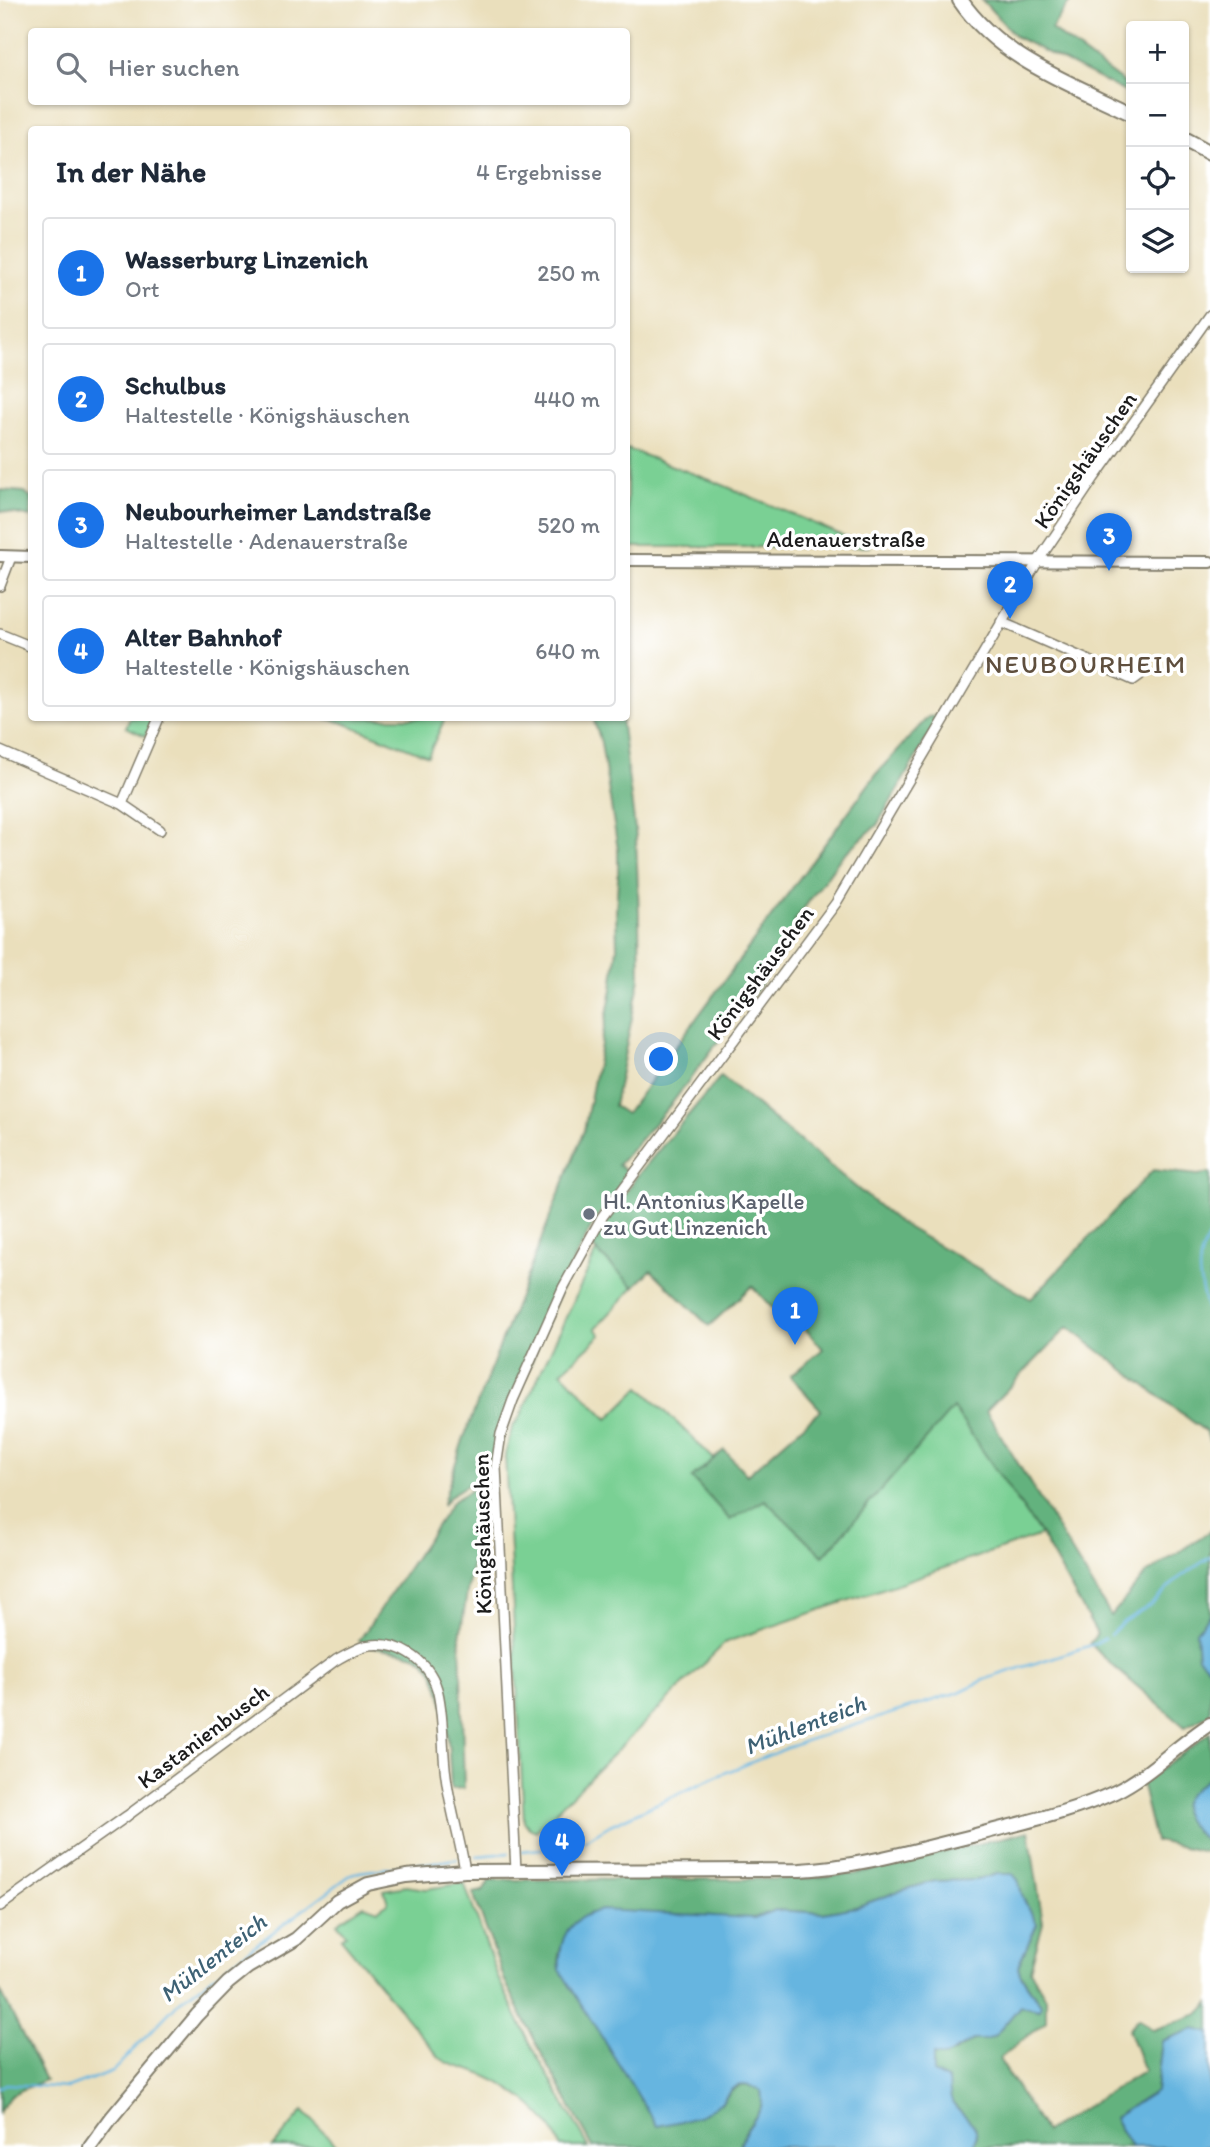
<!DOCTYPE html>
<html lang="de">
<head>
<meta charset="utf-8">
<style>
	:root { --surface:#fff; --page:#f6f6f7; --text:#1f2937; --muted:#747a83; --line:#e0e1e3; --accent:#1a73e8 }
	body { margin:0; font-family:Itim,sans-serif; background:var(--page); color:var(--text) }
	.controls { position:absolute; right:21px; top:21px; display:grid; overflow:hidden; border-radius:7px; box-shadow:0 2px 5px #0004 }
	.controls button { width:63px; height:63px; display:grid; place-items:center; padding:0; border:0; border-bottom:2px solid var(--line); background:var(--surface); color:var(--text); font:35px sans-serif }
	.you { position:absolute; left:662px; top:1060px; width:24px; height:24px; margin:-18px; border:5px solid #fff; border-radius:50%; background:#1a73e8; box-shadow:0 0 0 10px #1a73e833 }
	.badge { display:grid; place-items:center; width:46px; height:46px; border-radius:50%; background:var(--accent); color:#fff; font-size:23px; font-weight:700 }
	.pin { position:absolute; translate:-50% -58px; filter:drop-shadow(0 2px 4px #0008) }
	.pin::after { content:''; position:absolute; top:37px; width:24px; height:21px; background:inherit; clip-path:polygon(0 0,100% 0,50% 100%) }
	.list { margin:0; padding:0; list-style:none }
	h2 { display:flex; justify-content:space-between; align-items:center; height:91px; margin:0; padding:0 28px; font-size:30px }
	h2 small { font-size:23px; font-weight:400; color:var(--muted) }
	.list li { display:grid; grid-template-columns:46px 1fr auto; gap:21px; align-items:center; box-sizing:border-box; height:112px; margin:0 14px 14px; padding:0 14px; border:2px solid var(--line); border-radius:7px }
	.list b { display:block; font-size:26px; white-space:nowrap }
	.list p { margin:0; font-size:23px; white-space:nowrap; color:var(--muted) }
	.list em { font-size:23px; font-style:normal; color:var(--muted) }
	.icon { flex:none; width:38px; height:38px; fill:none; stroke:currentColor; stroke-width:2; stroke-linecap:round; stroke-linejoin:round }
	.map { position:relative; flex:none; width:1210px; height:2147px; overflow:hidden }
	.search { position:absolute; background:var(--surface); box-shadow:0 2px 5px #0004; left:28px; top:28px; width:602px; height:77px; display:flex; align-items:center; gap:18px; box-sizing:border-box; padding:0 24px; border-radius:7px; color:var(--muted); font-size:26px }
	.panel { position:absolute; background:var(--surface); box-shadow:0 2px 5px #0004; left:28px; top:126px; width:602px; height:595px; border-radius:7px }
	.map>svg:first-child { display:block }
	.green { fill:#7ad094; stroke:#4b7658; stroke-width:2 }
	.forest { fill:#63b27e; stroke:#40674d; stroke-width:2 }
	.water { fill:#66b5e0; stroke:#41687e; stroke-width:2 }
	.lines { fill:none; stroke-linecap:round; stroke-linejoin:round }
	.stream { stroke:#66b5e0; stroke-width:2.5 }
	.minor-casing { stroke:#837e6c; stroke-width:12 }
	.tertiary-casing { stroke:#837e6c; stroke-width:14 }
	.secondary-casing { stroke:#837e6c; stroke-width:16 }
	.primary-casing { stroke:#837e6c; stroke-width:18 }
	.minor { stroke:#fff; stroke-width:9 }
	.tertiary { stroke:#fff; stroke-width:10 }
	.secondary { stroke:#fff; stroke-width:12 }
	.primary { stroke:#fff; stroke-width:14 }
	.worship-dot { fill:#6b7280; stroke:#fff; stroke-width:2.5 }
	.labels { text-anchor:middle; stroke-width:7; stroke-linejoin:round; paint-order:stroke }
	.street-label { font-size:23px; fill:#1c1c1c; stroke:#fff }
	.worship-label { font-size:23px; fill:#5b616d; stroke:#fff; text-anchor:start }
	.water-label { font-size:24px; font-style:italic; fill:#3d6174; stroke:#fff }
	.quarter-label { font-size:26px; letter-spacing:2px; fill:#5f4f3e; stroke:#fff }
</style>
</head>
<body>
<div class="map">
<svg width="1210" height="2147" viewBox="0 0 1210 2147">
	<rect width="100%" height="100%" fill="#fff"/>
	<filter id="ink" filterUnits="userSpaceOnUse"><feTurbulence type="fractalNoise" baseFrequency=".0143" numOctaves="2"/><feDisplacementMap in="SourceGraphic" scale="14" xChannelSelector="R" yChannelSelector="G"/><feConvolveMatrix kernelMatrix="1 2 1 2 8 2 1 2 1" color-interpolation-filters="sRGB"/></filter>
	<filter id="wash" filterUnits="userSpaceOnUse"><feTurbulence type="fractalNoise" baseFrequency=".00686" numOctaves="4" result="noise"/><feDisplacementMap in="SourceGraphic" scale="28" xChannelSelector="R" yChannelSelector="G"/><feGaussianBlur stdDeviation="1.57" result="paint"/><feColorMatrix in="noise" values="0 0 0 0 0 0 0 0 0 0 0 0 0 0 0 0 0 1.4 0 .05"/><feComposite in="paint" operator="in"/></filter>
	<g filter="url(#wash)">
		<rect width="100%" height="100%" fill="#eadfbc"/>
		<path class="green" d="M 627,449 L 718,483 L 870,547 L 627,547 Z
			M 130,718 L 154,718 L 145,736 L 126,727 Z
			M 323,718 L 445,718 L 428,756 L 341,722 Z
			M 597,1250 L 634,1287 L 596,1328 L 601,1335 L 561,1372 L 608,1419 L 640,1387 L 714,1459 L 692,1478 L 765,1500 L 824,1555 L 953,1407 L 1041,1535 L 726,1642 L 536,1831 L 529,1828 L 524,1821 L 505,1455 L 512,1428 L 520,1417 Z
			M 464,1883 L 499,1980 L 536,2054 L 589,2147 L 561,2147 C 550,2112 504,2081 470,2070 C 458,2066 450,2066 440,2058 L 341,1938 L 346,1934 L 337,1923 L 364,1905 L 378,1910 L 388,1903 L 384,1890 L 406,1886 L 426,1889 Z
			M 303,2111 L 339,2147 L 273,2147 Z"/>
		<path class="forest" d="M 982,0 L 1071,0 L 1051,29 L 1131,88 L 1131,95 L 1016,37 Z
			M 0,490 L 25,492 L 31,498 L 31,517 L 0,511 Z
			M 940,716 L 877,825 L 842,856 L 794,922 L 798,935 L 672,1103 L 618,1165 L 629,1172 L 592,1226 L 564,1280 L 493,1460 C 484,1478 475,1480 459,1490 C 452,1493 447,1500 442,1506 L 463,1440 L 584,1130 L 612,989 L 617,947 L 616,911 L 618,879 L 618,850 L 601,743 L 593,718 L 621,718 L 636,837 L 639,916 L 640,978 L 614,1106 L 626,1114 L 877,773 L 928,717 Z
			M 721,1076 L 898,1222 L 1031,1299 L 1153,1170 L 1198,1175 L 1210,1173 L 1210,1442 L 1206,1432 L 1068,1327 L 986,1411 L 1111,1616 L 1145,1575 L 1210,1531 L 1210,1614 L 1196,1631 L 1198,1657 L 1210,1668 L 1210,1714 L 1185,1727 L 1105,1659 L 1090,1643 L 1097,1634 L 1041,1535 L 953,1408 L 823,1556 L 765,1500 L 730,1520 L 692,1478 L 724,1450 L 747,1475 L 821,1410 L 790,1376 L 823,1349 L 794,1316 L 786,1323 L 752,1286 L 709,1326 L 651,1270 L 634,1287 L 591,1246 L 637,1176 Z
			M 492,1477 L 481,1505 L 460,1637 L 464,1788 L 451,1789 C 449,1758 449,1669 417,1656 C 398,1648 376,1651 359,1641 L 453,1501 Z
			M 1210,1732 L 1210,1777 L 1193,1790 L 1206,1842 L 1210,1843 L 1210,1853 L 1155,1841 L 1141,1783 L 1193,1746 Z
			M 1029,1831 L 1043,1923 L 1030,1970 L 1046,1998 L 1046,2021 L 999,2059 L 1045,2132 L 1144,2071 L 1128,2029 L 1138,2018 L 1153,2030 L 1199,2014 L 1210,2003 L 1210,2033 L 1194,2029 L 1162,2041 L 1156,2091 L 1114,2118 L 1131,2147 L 973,2147 L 977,2138 L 975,2127 L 951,2102 L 933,2073 L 933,2055 L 953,2053 L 973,2040 L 987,2040 L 995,2036 L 1020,2006 L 1039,2010 L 1041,2005 L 1020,1973 L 1018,1966 L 1037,1924 L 1023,1898 L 1018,1880 L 997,1874 L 977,1880 L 935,1881 L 903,1890 L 856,1907 L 823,1913 L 776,1910 L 754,1918 L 565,1937 L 559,1954 L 560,1970 L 721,2103 C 735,2086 740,2080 762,2091 C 762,2097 763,2104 760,2109 C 754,2122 742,2131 740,2147 L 593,2147 L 540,2051 L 505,1981 L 473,1893 L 483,1891 L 490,1880 L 797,1879 L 855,1874 Z
			M 0,1990 L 45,2080 L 10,2095 L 0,2113 Z"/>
		<path class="water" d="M 1210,1614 L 1210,1668 L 1209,1668 L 1198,1657 L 1196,1631 Z
			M 1210,1777 L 1210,1843 C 1201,1839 1196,1832 1189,1824 C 1171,1801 1192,1791 1210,1777 Z
			M 997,1874 L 1013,1874 L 1018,1880 L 1023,1898 L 1037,1924 L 1018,1966 L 1020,1974 L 1041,2005 L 1040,2010 L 1020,2006 L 995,2036 L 987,2040 L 973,2040 L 944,2057 L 933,2055 L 933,2073 L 949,2081 C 950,2088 949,2098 953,2104 C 964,2120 985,2124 973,2147 L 740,2147 C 742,2132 754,2123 760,2109 C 763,2104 762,2097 761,2091 C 754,2087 744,2082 735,2087 C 729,2090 725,2099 720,2103 C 701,2119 679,2122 657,2126 L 560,1970 C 558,1938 568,1918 601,1910 L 754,1918 L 775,1910 L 823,1913 L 856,1907 L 903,1890 L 935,1881 L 977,1880 Z
			M 1194,2029 L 1210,2033 L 1210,2147 L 1131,2147 L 1114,2118 L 1156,2091 L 1162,2041 Z"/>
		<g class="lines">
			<path class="stream" d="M 1210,1235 C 1191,1265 1201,1288 1210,1320
				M 1110,1635 L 1123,1622 L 1152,1604 L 1179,1578 L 1210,1557
				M 522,1851 L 577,1845 L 610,1825 L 722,1774 L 805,1741 L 959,1692 L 989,1678 L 1095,1644 L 1105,1638
				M 477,1856 L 509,1853
				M 0,2088 L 6,2084 L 68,2088 L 113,2071 L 180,2001 L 349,1876 L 359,1872 L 457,1859"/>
		</g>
	</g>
	<g filter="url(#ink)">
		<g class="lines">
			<defs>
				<path id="minor" d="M 0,586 L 11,557
					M 1001,622 L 1133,680 L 1140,675
					M 0,634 L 32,647
					M 0,751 L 122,804 L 160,830
					M 122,804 L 159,718
					M 516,1871 L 496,1467 L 501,1434 L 513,1400 L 563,1288 L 602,1217 L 836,903 L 1038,561 L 1094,478 L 1210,315
					M 0,1906 L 127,1816 L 336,1660 C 345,1655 355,1649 365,1646 C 396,1639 428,1659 437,1689 C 444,1712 442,1750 446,1776 C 450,1808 460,1839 465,1871"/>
				<path id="tertiary" d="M 0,556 L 32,557
					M 626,560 L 1210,562"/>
				<path id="secondary" d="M 90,2147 L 112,2117 L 197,2015 L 228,1983 L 248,1967 L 296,1939 L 337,1901 L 368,1884 L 406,1876 L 465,1871 L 800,1870 C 859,1867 915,1850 972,1836 C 1020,1823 1070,1813 1115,1792 C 1150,1775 1177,1745 1210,1724"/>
				<path id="primary" d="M 960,0 C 1000,59 1070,83 1131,113
					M 1184,139 L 1210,153"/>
			</defs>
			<use href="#minor" class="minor-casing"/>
			<use href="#tertiary" class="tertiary-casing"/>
			<use href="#secondary" class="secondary-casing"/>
			<use href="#primary" class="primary-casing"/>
			<use href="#minor" class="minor"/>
			<use href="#tertiary" class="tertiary"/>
			<use href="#secondary" class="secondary"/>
			<use href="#primary" class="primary"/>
		</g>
	</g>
	<circle class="worship-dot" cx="589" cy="1214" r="7"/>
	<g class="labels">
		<g class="street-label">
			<text transform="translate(1085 460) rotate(-55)" y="8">Königshäuschen</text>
			<text x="846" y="547">Adenauerstraße</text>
			<text transform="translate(760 973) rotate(-53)" y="8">Königshäuschen</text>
			<text transform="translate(482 1534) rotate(-91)" y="8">Königshäuschen</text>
			<text transform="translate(203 1736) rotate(-37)" y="8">Kastanienbusch</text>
		</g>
		<g class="worship-label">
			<text x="603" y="1209">Hl. Antonius Kapelle<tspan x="603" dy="26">zu Gut Linzenich</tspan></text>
		</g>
		<g class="water-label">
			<text transform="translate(805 1725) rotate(-21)" y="8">Mühlenteich</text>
			<text transform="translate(213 1958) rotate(-38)" y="8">Mühlenteich</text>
		</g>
		<g class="quarter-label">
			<text x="1086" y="673">NEUBOURHEIM</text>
		</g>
	</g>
</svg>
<div class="controls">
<button>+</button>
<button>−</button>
<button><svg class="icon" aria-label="locate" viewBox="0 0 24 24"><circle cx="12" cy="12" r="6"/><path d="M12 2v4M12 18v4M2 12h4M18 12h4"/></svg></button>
<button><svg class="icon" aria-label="layers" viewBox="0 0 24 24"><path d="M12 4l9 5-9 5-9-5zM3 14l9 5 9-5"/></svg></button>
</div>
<div class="you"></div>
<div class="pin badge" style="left:795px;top:1345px">1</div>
<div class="pin badge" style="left:1010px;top:619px">2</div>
<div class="pin badge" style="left:1109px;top:571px">3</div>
<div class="pin badge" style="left:562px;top:1876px">4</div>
<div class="search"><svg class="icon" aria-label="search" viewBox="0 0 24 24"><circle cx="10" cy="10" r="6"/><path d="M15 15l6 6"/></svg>Hier suchen</div>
<section class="panel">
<h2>In der Nähe<small>4 Ergebnisse</small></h2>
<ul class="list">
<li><span class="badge">1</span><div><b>Wasserburg Linzenich</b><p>Ort</p></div><em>250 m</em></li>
<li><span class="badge">2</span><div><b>Schulbus</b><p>Haltestelle · Königshäuschen</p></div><em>440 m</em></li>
<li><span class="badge">3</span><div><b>Neubourheimer Landstraße</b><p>Haltestelle · Adenauerstraße</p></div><em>520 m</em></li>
<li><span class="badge">4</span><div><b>Alter Bahnhof</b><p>Haltestelle · Königshäuschen</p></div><em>640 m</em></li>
</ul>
</section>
</div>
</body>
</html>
